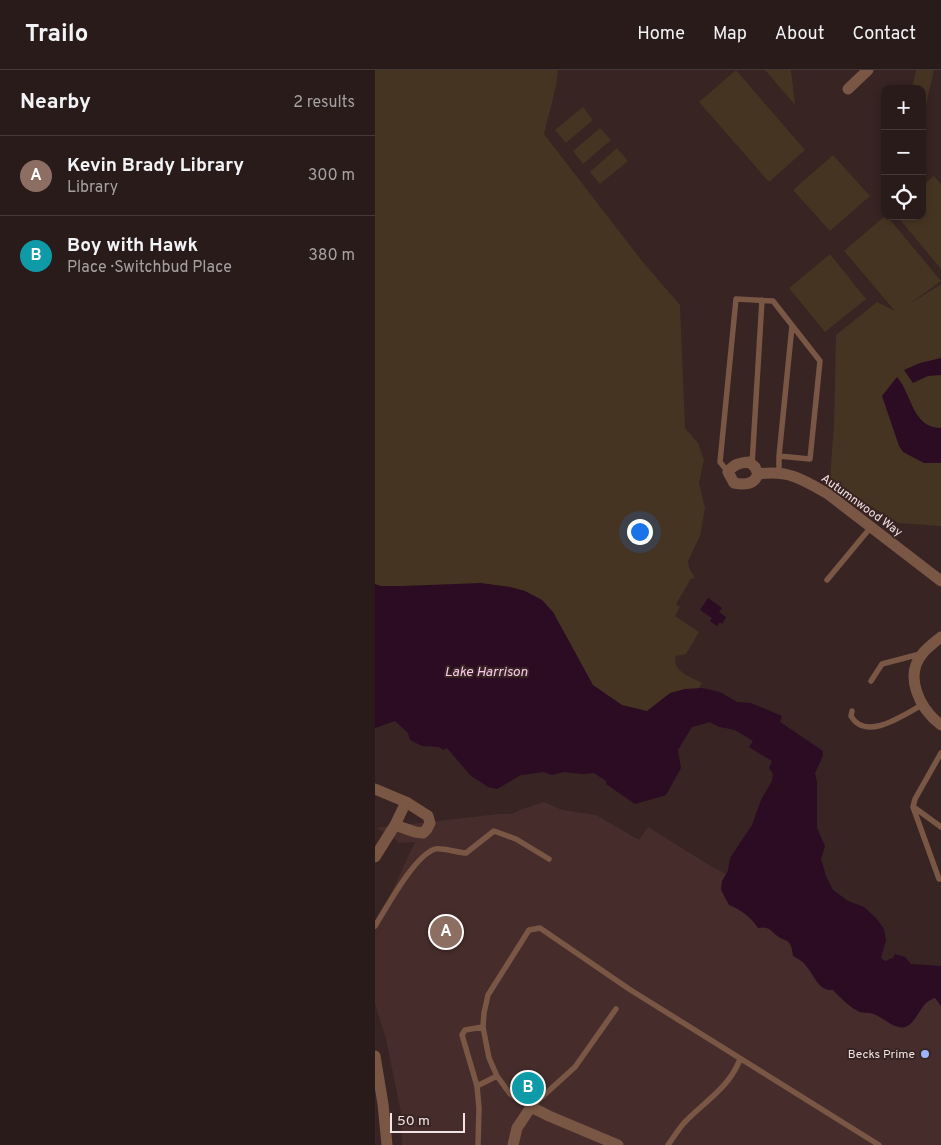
<!DOCTYPE html>
<html lang="en">
<head>
<meta charset="utf-8">
<style>
	:root { --surface:#291b1a; --page:#352827; --text:#f1f3f6; --muted:#a5a1a2; --line:#453939; --accent:#db2777 }
	body { margin:0; font-family:Overpass,sans-serif; background:var(--page); color:var(--text) }
	.controls { position:absolute; right:15px; top:15px; display:grid; overflow:hidden; border-radius:10px; box-shadow:0 2px 8px #0003 }
	.controls button { width:45px; height:45px; display:grid; place-items:center; padding:0; border:0; border-bottom:1px solid var(--line); background:var(--surface); color:var(--text); font:25px sans-serif }
	.scale { position:absolute; left:15px; bottom:12px; width:75px; box-sizing:border-box; padding-left:5px; border:2px solid #f1e3e2; border-top:0; font-size:14px; line-height:18px; white-space:nowrap; color:#f1e3e2; -webkit-text-stroke:4px #372423; paint-order:stroke }
	.you { position:absolute; left:264px; top:461px; width:18px; height:18px; margin:-12px; border:4px solid #fff; border-radius:50%; background:#1a73e8; box-shadow:0 0 0 8px #1a73e833 }
	.badge { display:grid; place-items:center; width:32px; height:32px; border-radius:50%; background:var(--accent); color:#fff; font-size:16px; font-weight:700 }
	.pin { position:absolute; translate:-50% -50%; border:2px solid #fff; box-shadow:0 1px 5px #0006 }
	.list { margin:0; padding:0; list-style:none }
	h2 { display:flex; justify-content:space-between; align-items:center; height:65px; margin:0; padding:0 20px; font-size:21px }
	h2 small { font-size:16px; font-weight:400; color:var(--muted) }
	.list li { display:grid; grid-template-columns:32px 1fr auto; gap:15px; align-items:center; box-sizing:border-box; height:80px; padding:0 20px; border-top:1px solid var(--line) }
	.list b { display:block; font-size:19px; white-space:nowrap }
	.list p { margin:0; font-size:16px; white-space:nowrap; color:var(--muted) }
	.list em { font-size:16px; font-style:normal; color:var(--muted) }
	.icon { flex:none; width:28px; height:28px; fill:none; stroke:currentColor; stroke-width:2; stroke-linecap:round; stroke-linejoin:round }
	.map { position:relative; flex:none; width:566px; height:1075px; overflow:hidden }
	header { display:flex; align-items:center; gap:30px; box-sizing:border-box; height:70px; padding:0 25px; background:var(--surface); border-bottom:1px solid var(--line) }
	header strong { font-size:24px }
	nav { display:flex; gap:28px; margin-inline-start:auto; font-size:18px }
	main { display:flex }
	aside { flex:1; background:var(--surface) }
	.map>svg:first-child { display:block }
	.built { fill:#462d2b }
	.green { fill:#453421 }
	.water { fill:#2b0c23 }
	.lines { fill:none; stroke-linecap:round; stroke-linejoin:round }
	.service { stroke:#7a5645; stroke-width:5.5 }
	.minor { stroke:#7a5645; stroke-width:11 }
	.poi-dot { fill:#9db4fd; stroke:#372423; stroke-width:2 }
	.labels { text-anchor:middle; stroke-width:4; stroke-linejoin:round; paint-order:stroke }
	.street-label { font-size:12px; fill:#f1e3e2; stroke:#372423 }
	.poi-label { font-size:12px; fill:#f1e3e2; stroke:#372423; text-anchor:end }
	.water-label { font-size:14px; font-style:italic; fill:#fdcaed; stroke:#372423 }
</style>
</head>
<body>
<header>
<strong>Trailo</strong>
<nav><a>Home</a><a>Map</a><a>About</a><a>Contact</a></nav>
</header>
<main>
<aside>
<h2>Nearby<small>2 results</small></h2>
<ul class="list">
<li><span class="badge" style="background:#8d6e63">A</span><div><b>Kevin Brady Library</b><p>Library</p></div><em>300 m</em></li>
<li><span class="badge" style="background:#0f9aa8">B</span><div><b>Boy with Hawk</b><p>Place · Switchbud Place</p></div><em>380 m</em></li>
</ul>
</aside>
<div class="map">
<svg width="566" height="1075" viewBox="0 0 566 1075">
	<rect width="100%" height="100%" fill="#372423"/>
	<path class="built" d="M 169,732 L 187,740 L 221,745 L 264,770 L 273,757 L 334,795 L 408,835 L 566,928 L 566,1075 L 27,1075 L 26,1043 L 11,969 L 0,934 L 0,858 L 40,772 L 24,773 L 14,764 L 0,758 L 124,744 L 137,744 L 145,740 Z"/>
	<path class="green" d="M 0,0 L 183,0 L 181,16 L 169,64 L 267,191 L 305,235 L 310,358 L 323,373 L 329,390 L 324,413 L 330,438 L 325,466 L 313,491 L 314,498 L 320,508 L 316,509 L 301,534 L 305,537 L 300,546 L 324,562 L 311,584 L 301,586 C 296,601 316,607 327,613 L 307,646 L 294,655 L 0,586 Z
		M 361,0 L 430,80 L 394,112 L 324,32 Z
		M 390,0 L 416,0 L 420,35 Z
		M 541,0 L 559,0 L 547,52 L 547,19 L 537,19 Z
		M 208,37 L 218,50 L 191,73 L 180,60 Z
		M 225,58 L 236,70 L 208,94 L 198,81 Z
		M 242,78 L 253,91 L 225,114 L 215,102 Z
		M 458,85 L 495,126 L 455,161 L 418,120 Z
		M 559,106 L 566,114 L 566,199 L 522,146 L 547,146 L 547,116 Z
		M 510,146 L 512,146 L 566,211 L 533,235 L 566,214 L 566,456 L 523,453 L 455,411 L 459,353 L 461,265 L 502,232 L 520,241 L 469,181 Z
		M 455,184 L 491,229 L 450,262 L 414,218 Z"/>
	<path class="water" d="M 566,288 L 566,305 L 553,306 L 538,313 L 529,300 L 545,293 Z
		M 522,307 C 537,324 537,358 566,358 L 566,393 L 549,393 L 528,382 L 524,376 L 507,326 Z
		M 106,513 L 135,517 L 150,521 L 167,530 L 178,542 L 218,615 L 247,635 L 272,641 L 295,623 L 310,619 L 327,618 L 345,622 L 362,632 L 376,633 L 407,646 L 405,652 L 448,681 L 448,686 L 440,703 L 442,712 L 442,758 L 450,776 L 446,789 L 451,806 L 458,820 L 473,831 L 489,837 L 501,848 L 509,859 L 511,870 L 506,888 L 510,891 L 518,888 L 520,884 L 530,887 L 536,894 L 566,896 L 566,936 L 560,928 C 546,932 545,946 534,955 C 522,964 507,945 495,943 C 490,942 486,944 481,940 C 472,935 465,927 458,920 C 443,921 440,906 431,896 C 428,891 423,889 418,886 C 416,866 410,873 401,865 C 395,859 392,856 383,858 C 376,847 365,839 354,835 L 346,820 L 347,811 L 353,801 L 355,788 L 377,755 L 386,730 L 397,711 L 398,704 L 394,698 L 397,691 L 374,677 L 378,671 C 371,667 363,660 355,659 C 346,657 344,658 335,652 L 317,657 L 303,680 L 306,698 L 291,725 L 260,734 L 231,714 L 231,711 L 219,703 L 207,704 L 189,702 L 177,705 L 169,702 L 146,705 L 122,719 L 113,717 L 95,705 L 72,678 L 68,680 L 64,677 L 47,676 L 35,670 L 33,663 L 20,651 L 0,658 L 0,514 L 6,516 L 27,516 Z
		M 333,528 L 347,538 L 344,542 L 351,547 L 347,554 L 345,552 L 342,556 L 335,551 L 337,548 L 325,540 Z"/>
	<g class="lines">
		<path class="service" d="M 404,386 L 417,256
			M 377,395 L 387,230
			M 353,402 L 345,392 L 361,229 L 398,231 L 445,291 L 435,389 L 404,386 L 404,402
			M 452,510 L 496,457
			M 496,611 L 507,594 L 545,584
			M 477,641 L 476,646 C 491,672 528,645 547,635
			M 566,683 L 540,729 L 538,737 L 564,809 L 566,809
			M 540,738 L 566,757
			M 0,856 C 12,837 39,786 60,779 C 66,777 84,783 91,783 L 119,761 L 141,769 L 174,789
			M 241,939 L 200,997 L 156,1037 L 135,1024 L 122,1006 L 114,988 L 108,957 L 109,943 L 113,925 L 154,860 L 165,858 L 254,919 L 504,1075
			M 102,1016 L 87,965 L 90,960 L 108,957
			M 103,1075 L 104,1038 L 102,1016 L 122,1006
			M 293,1075 C 298,1068 303,1060 309,1053 C 329,1032 355,1017 365,989"/>
		<path class="minor" d="M 473,19 L 493,0
			M 374,392 L 380,397 L 383,404 C 379,415 369,415 359,413 L 353,402 C 359,394 364,393 374,392 Z
			M 383,404 C 414,400 427,409 453,424 L 566,511
			M 566,567 C 560,572 553,577 548,583 C 528,606 545,639 566,655
			M 0,719 L 31,732 L 53,746 L 55,753 L 52,759 L 48,763 L 40,762 L 20,755
			M 0,787 L 20,755 L 31,732
			M 0,986 L 8,1034 L 12,1075
			M 138,1075 L 142,1058 L 156,1037 L 174,1046 L 243,1075"/>
	</g>
	<circle class="poi-dot" cx="550" cy="984" r="5"/>
	<g class="labels">
		<g class="street-label">
			<text transform="translate(487 435) rotate(36)" y="4">Autumnwood Way</text>
		</g>
		<g class="poi-label">
			<text x="540" y="988">Becks Prime</text>
		</g>
		<g class="water-label">
			<text x="111" y="606">Lake Harrison</text>
		</g>
	</g>
</svg>
<div class="controls">
<button>+</button>
<button>−</button>
<button><svg class="icon" aria-label="locate" viewBox="0 0 24 24"><circle cx="12" cy="12" r="6"/><path d="M12 2v4M12 18v4M2 12h4M18 12h4"/></svg></button>
</div>
<div class="scale">50 m</div>
<div class="you"></div>
<div class="pin badge" style="left:71px;top:862px;background:#8d6e63">A</div>
<div class="pin badge" style="left:153px;top:1018px;background:#0f9aa8">B</div>
</div>
</main>
</body>
</html>
